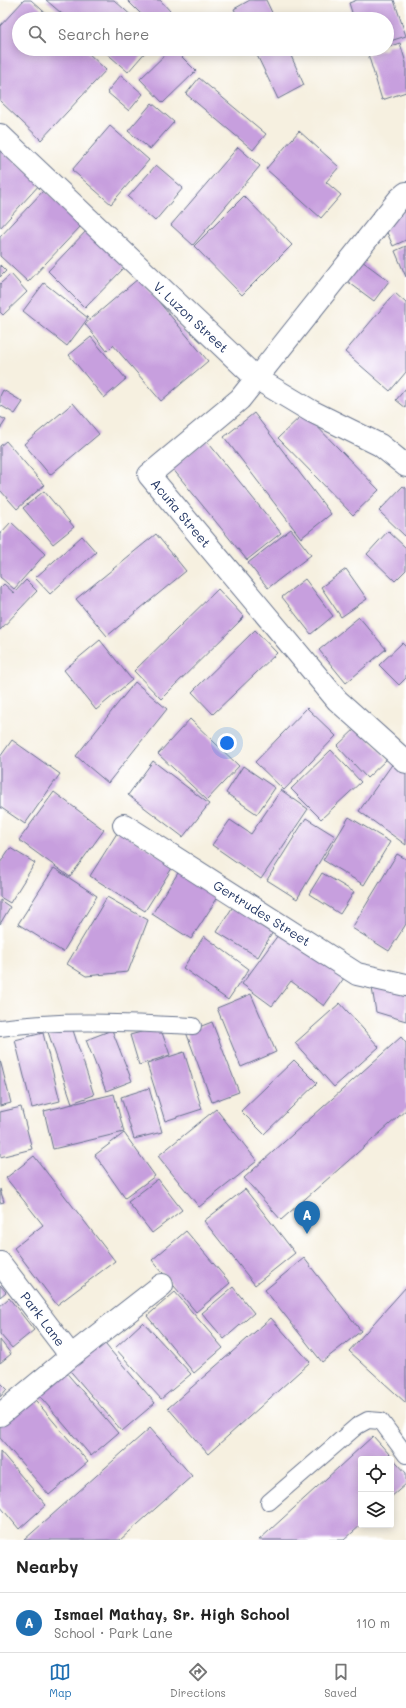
<!DOCTYPE html>
<html lang="en">
<head>
<meta charset="utf-8">
<style>
	:root { --surface:#fff; --page:#f2f2f2; --text:#222; --muted:#767676; --line:#e0e0e0; --accent:#1f6fb2 }
	body { margin:0; font-family:Mali,sans-serif; background:var(--page); color:var(--text) }
	.controls { position:absolute; right:12px; bottom:12px; display:grid; overflow:hidden; border-radius:4px; box-shadow:0 2px 10px #0003 }
	.controls button { width:36px; height:36px; display:grid; place-items:center; padding:0; border:0; border-bottom:1px solid var(--line); background:var(--surface); color:var(--text); font:20px sans-serif }
	.you { position:absolute; left:227px; top:743px; width:14px; height:14px; margin:-10px; border:3px solid #fff; border-radius:50%; background:#1a73e8; box-shadow:0 0 0 6px #1a73e833 }
	.badge { display:grid; place-items:center; width:26px; height:26px; border-radius:50%; background:var(--accent); color:#fff; font-size:13px; font-weight:700 }
	.pin { position:absolute; translate:-50% -33px; filter:drop-shadow(0 1px 2px #0008) }
	.pin::after { content:''; position:absolute; top:21px; width:14px; height:12px; background:inherit; clip-path:polygon(0 0,100% 0,50% 100%) }
	.list { margin:0; padding:0; list-style:none }
	h2 { display:flex; justify-content:space-between; align-items:center; height:52px; margin:0; padding:0 16px; font-size:17px }
	h2 small { font-size:13px; font-weight:400; color:var(--muted) }
	.list li { display:grid; grid-template-columns:26px 1fr auto; gap:12px; align-items:center; box-sizing:border-box; height:60px; padding:0 16px; border-top:1px solid var(--line) }
	.list b { display:block; font-size:15px; white-space:nowrap }
	.list p { margin:0; font-size:13px; white-space:nowrap; color:var(--muted) }
	.list em { font-size:13px; font-style:normal; color:var(--muted) }
	.icon { flex:none; width:22px; height:22px; fill:none; stroke:currentColor; stroke-width:2; stroke-linecap:round; stroke-linejoin:round }
	.map { position:relative; flex:none; width:406px; height:1540px; overflow:hidden }
	.search { position:absolute; background:var(--surface); box-shadow:0 2px 10px #0003; left:12px; right:12px; top:12px; height:44px; display:flex; align-items:center; gap:10px; box-sizing:border-box; padding:0 14px; border-radius:22px; color:var(--muted); font-size:15px }
	.sheet { height:112px; background:var(--surface) }
	nav { display:flex; justify-content:space-around; align-items:center; box-sizing:border-box; height:56px; border-top:1px solid var(--line); background:var(--surface); font-size:11px; color:var(--muted) }
	nav a { display:grid; justify-items:center; gap:2px }
	nav .on { color:var(--accent) }
	.map>svg:first-child { display:block }
	.building { fill:#c79fde }
	.lines { fill:none; stroke-linecap:round; stroke-linejoin:round }
	.service-casing { stroke:#68738c; stroke-width:18 }
	.minor-casing { stroke:#68738c; stroke-width:24 }
	.service { stroke:#fff; stroke-width:16 }
	.minor { stroke:#fff; stroke-width:22 }
	.labels { text-anchor:middle; stroke-width:4; stroke-linejoin:round; paint-order:stroke }
	.street-label { font-size:13px; fill:#1b2f5e; stroke:#fff }
</style>
</head>
<body>
<div class="map">
<svg width="406" height="1540" viewBox="0 0 406 1540">
	<rect width="100%" height="100%" fill="#fff"/>
	<filter id="ink" filterUnits="userSpaceOnUse"><feTurbulence type="fractalNoise" baseFrequency=".025" numOctaves="2"/><feDisplacementMap in="SourceGraphic" scale="8" xChannelSelector="R" yChannelSelector="G"/><feConvolveMatrix kernelMatrix="1 2 1 2 8 2 1 2 1" color-interpolation-filters="sRGB"/></filter>
	<filter id="wash" filterUnits="userSpaceOnUse"><feTurbulence type="fractalNoise" baseFrequency=".012" numOctaves="4" result="noise"/><feDisplacementMap in="SourceGraphic" scale="16" xChannelSelector="R" yChannelSelector="G"/><feGaussianBlur stdDeviation="0.9" result="paint"/><feColorMatrix in="noise" values="0 0 0 0 0 0 0 0 0 0 0 0 0 0 0 0 0 1.4 0 .05"/><feComposite in="paint" operator="in"/></filter>
	<g filter="url(#wash)">
		<rect width="100%" height="100%" fill="#f6f0e0"/>
		<g id="blocks">
			<path class="building" d="M 24,0 L 31,0 L 52,19 L 19,19 L 19,49 L 84,49 L 106,70 L 41,140 L 0,101 L 0,26 Z
				M 46,0 L 114,0 L 135,19 L 68,19 Z
				M 127,0 L 160,0 L 171,12 L 164,19 L 146,19 Z
				M 250,0 L 266,0 L 275,19 L 239,19 L 234,9 Z
				M 357,0 L 394,0 L 406,36 L 387,42 L 387,19 L 354,19 L 349,3 Z
				M 400,43 L 406,63 L 406,92 L 382,100 L 368,54 L 387,49 L 387,47 Z
				M 102,49 L 148,49 L 128,72 Z
				M 171,49 L 174,49 L 196,71 L 163,103 L 140,79 Z
				M 254,49 L 288,49 L 304,85 L 278,99 Z
				M 121,75 L 143,94 L 129,111 L 107,92 Z
				M 199,78 L 266,134 L 253,150 L 186,94 Z
				M 152,103 L 174,122 L 150,149 L 128,131 Z
				M 110,126 L 149,160 L 111,204 L 72,170 Z
				M 299,131 L 339,167 L 326,182 L 341,195 L 321,218 L 266,169 Z
				M 238,147 L 260,166 L 193,245 L 171,225 Z
				M 0,148 L 41,183 L 0,228 Z
				M 156,165 L 183,188 L 155,221 L 128,197 Z
				M 44,190 L 81,226 L 28,282 L 0,256 L 0,237 Z
				M 244,196 L 292,245 L 242,295 L 194,246 Z
				M 406,210 L 406,240 L 393,246 L 382,221 Z
				M 88,229 L 125,267 L 85,308 L 48,271 Z
				M 406,246 L 406,277 L 395,251 Z
				M 362,261 L 389,281 L 374,301 L 347,281 Z
				M 0,265 L 6,271 L 0,277 Z
				M 11,274 L 27,292 L 3,315 L 0,312 L 0,284 Z
				M 139,278 L 208,361 L 161,401 L 113,345 L 107,351 L 85,324 Z
				M 44,283 L 88,318 L 67,346 L 23,311 Z
				M 395,293 L 406,303 L 406,372 L 390,391 L 345,352 Z
				M 91,337 L 126,379 L 104,398 L 69,355 Z
				M 406,388 L 406,408 L 396,400 Z
				M 3,390 L 23,402 L 15,414 L 0,405 L 0,396 Z
				M 73,403 L 99,434 L 50,475 L 24,444 Z
				M 254,413 L 331,514 L 301,538 L 224,437 Z
				M 304,413 L 379,490 L 353,515 L 278,438 Z
				M 0,417 L 6,420 L 0,429 Z
				M 206,440 L 281,533 L 247,560 L 172,468 Z
				M 6,441 L 44,485 L 17,509 L 0,490 L 0,446 Z
				M 403,486 L 406,488 L 406,537 L 379,511 Z
				M 44,491 L 74,527 L 53,544 L 23,508 Z
				M 11,522 L 45,554 L 14,589 L 0,577 L 0,534 Z
				M 291,529 L 311,555 L 268,588 L 248,563 Z
				M 388,531 L 406,548 L 406,570 L 395,581 L 367,554 Z
				M 156,534 L 186,571 L 107,636 L 76,599 Z
				M 82,536 L 96,552 L 50,594 L 35,578 Z
				M 346,569 L 367,599 L 341,617 L 321,587 Z
				M 305,579 L 333,616 L 311,634 L 282,597 Z
				M 26,580 L 37,591 L 0,630 L 0,588 L 4,584 L 14,593 Z
				M 218,589 L 244,617 L 161,699 L 134,671 Z
				M 359,617 L 386,649 L 346,683 L 319,650 Z
				M 255,630 L 277,653 L 213,714 L 192,692 Z
				M 100,640 L 132,680 L 96,710 L 64,670 Z
				M 402,643 L 406,647 L 406,678 L 399,685 L 379,665 Z
				M 135,682 L 167,709 L 108,783 L 76,756 Z
				M 307,708 L 336,736 L 284,790 L 255,762 Z
				M 190,719 L 239,766 L 207,800 L 158,754 Z
				M 357,727 L 387,759 L 367,778 L 337,746 Z
				M 12,740 L 60,774 L 25,824 L 0,807 L 0,757 Z
				M 331,750 L 361,782 L 321,819 L 291,789 Z
				M 396,759 L 406,766 L 406,845 L 359,811 Z
				M 153,761 L 209,804 L 183,837 L 128,795 Z
				M 243,766 L 275,788 L 257,814 L 226,793 Z
				M 281,790 L 308,809 L 261,879 L 212,845 L 230,820 L 251,834 Z
				M 54,792 L 104,830 L 70,877 L 19,840 Z
				M 349,817 L 390,842 L 364,885 L 323,860 Z
				M 306,818 L 335,836 L 297,899 L 267,880 Z
				M 119,830 L 174,865 L 145,911 L 90,876 Z
				M 10,848 L 35,863 L 10,903 L 0,897 L 0,863 Z
				M 397,854 L 406,859 L 406,924 L 389,951 L 352,928 Z
				M 183,865 L 222,891 L 191,939 L 152,914 Z
				M 54,868 L 97,896 L 63,952 L 18,924 Z
				M 322,873 L 354,892 L 340,914 L 309,894 Z
				M 107,897 L 148,920 L 128,972 L 86,976 L 67,964 Z
				M 0,900 L 10,907 L 0,924 Z
				M 237,900 L 277,925 L 258,957 L 217,932 Z
				M 281,931 L 344,978 L 324,1006 L 291,981 L 272,1006 L 242,984 Z
				M 204,936 L 249,969 L 228,1000 L 183,968 Z
				M 371,982 L 406,991 L 406,1021 L 376,1012 Z
				M 251,994 L 276,1052 L 241,1067 L 217,1008 Z
				M 340,1003 L 379,1047 L 334,1087 L 295,1043 Z
				M 212,1022 L 239,1092 L 212,1102 L 186,1032 Z
				M 71,1024 L 94,1095 L 72,1103 L 48,1032 Z
				M 160,1027 L 170,1055 L 139,1065 L 130,1035 Z
				M 112,1030 L 132,1081 L 106,1091 L 86,1040 Z
				M 43,1033 L 60,1101 L 32,1108 L 15,1040 Z
				M 401,1037 L 406,1043 L 406,1110 L 281,1220 L 244,1178 Z
				M 184,1052 L 202,1109 L 165,1121 L 147,1064 Z
				M 0,1060 L 11,1103 L 0,1106 Z
				M 294,1060 L 317,1083 L 264,1134 L 241,1111 Z
				M 149,1088 L 162,1132 L 134,1139 L 121,1097 Z
				M 114,1094 L 124,1132 L 53,1149 L 44,1111 Z
				M 21,1107 L 32,1149 L 0,1157 L 0,1112 Z
				M 216,1109 L 257,1161 L 199,1207 L 158,1156 Z
				M 124,1133 L 155,1176 L 125,1198 L 95,1155 Z
				M 34,1156 L 115,1261 L 57,1305 L 14,1248 L 43,1225 L 6,1178 Z
				M 158,1179 L 182,1210 L 152,1233 L 128,1202 Z
				M 0,1189 L 4,1202 L 0,1203 Z
				M 245,1189 L 295,1253 L 255,1285 L 204,1221 Z
				M 186,1231 L 230,1283 L 196,1312 L 152,1260 Z
				M 304,1258 L 361,1331 L 322,1362 L 265,1290 Z
				M 0,1285 L 6,1292 L 0,1297 Z
				M 233,1287 L 254,1313 L 224,1339 L 202,1313 Z
				M 406,1287 L 406,1403 L 349,1351 Z
				M 175,1292 L 223,1348 L 194,1373 L 147,1316 Z
				M 9,1298 L 34,1330 L 12,1348 L 0,1334 L 0,1306 Z
				M 271,1318 L 310,1362 L 208,1454 L 168,1408 Z
				M 143,1322 L 191,1374 L 161,1399 L 115,1348 Z
				M 100,1338 L 155,1403 L 122,1431 L 66,1366 Z
				M 0,1340 L 11,1354 L 0,1363 Z
				M 64,1370 L 118,1433 L 91,1456 L 37,1393 Z
				M 0,1382 L 7,1389 L 0,1397 Z
				M 31,1395 L 88,1462 L 49,1495 L 0,1438 L 0,1422 Z
				M 150,1428 L 192,1476 L 120,1540 L 24,1540 Z
				M 373,1436 L 406,1473 L 406,1484 L 391,1497 L 391,1459 L 361,1459 L 361,1525 L 344,1540 L 259,1540 Z
				M 0,1451 L 46,1505 L 19,1529 L 0,1506 Z"/>
		</g>
	</g>
	<g filter="url(#ink)">
		<use href="#blocks" fill-opacity="0" stroke="#68738c" stroke-width="1"/>
		<g class="lines">
			<defs>
				<path id="service" d="M 0,1028 C 64,1019 128,1023 193,1026
					M 269,1502 L 357,1426 L 368,1420 L 381,1421 L 406,1455"/>
				<path id="minor" d="M 0,135 L 256,378 L 311,411 L 380,445 L 406,466
					M 406,193 L 399,199 L 240,399 L 149,475 L 337,700 L 406,762
					M 124,825 L 357,974 L 406,985
					M 0,1263 L 71,1356
					M 0,1415 L 71,1356 L 162,1285"/>
			</defs>
			<use href="#service" class="service-casing"/>
			<use href="#minor" class="minor-casing"/>
			<use href="#service" class="service"/>
			<use href="#minor" class="minor"/>
		</g>
	</g>
	<g class="labels">
		<g class="street-label">
			<text transform="translate(191 317) rotate(43)" y="5">V. Luzon Street</text>
			<text transform="translate(181 513) rotate(50)" y="5">Acuña Street</text>
			<text transform="translate(262 913) rotate(32)" y="5">Gertrudes Street</text>
			<text transform="translate(43 1319) rotate(53)" y="5">Park Lane</text>
		</g>
	</g>
</svg>
<div class="controls">
<button><svg class="icon" aria-label="locate" viewBox="0 0 24 24"><circle cx="12" cy="12" r="6"/><path d="M12 2v4M12 18v4M2 12h4M18 12h4"/></svg></button>
<button><svg class="icon" aria-label="layers" viewBox="0 0 24 24"><path d="M12 4l9 5-9 5-9-5zM3 14l9 5 9-5"/></svg></button>
</div>
<div class="you"></div>
<div class="pin badge" style="left:307px;top:1234px">A</div>
<div class="search"><svg class="icon" aria-label="search" viewBox="0 0 24 24"><circle cx="10" cy="10" r="6"/><path d="M15 15l6 6"/></svg>Search here</div>
</div>
<section class="sheet">
<h2>Nearby<small></small></h2>
<ul class="list">
<li><span class="badge">A</span><div><b>Ismael Mathay, Sr. High School</b><p>School · Park Lane</p></div><em>110 m</em></li>
</ul>
</section>
<nav>
<a class="on"><svg class="icon" aria-label="map" viewBox="0 0 24 24"><path d="M3 6l6-2 6 2 6-2v14l-6 2-6-2-6 2zM9 4v14M15 6v14"/></svg>Map</a>
<a><svg class="icon" aria-label="directions" viewBox="0 0 24 24"><path d="M12 3l9 9-9 9-9-9zM9 14v-3h6M13 9l2 2-2 2"/></svg>Directions</a>
<a><svg class="icon" aria-label="saved" viewBox="0 0 24 24"><path d="M7 4h10v16l-5-4-5 4z"/></svg>Saved</a>
</nav>
</body>
</html>
